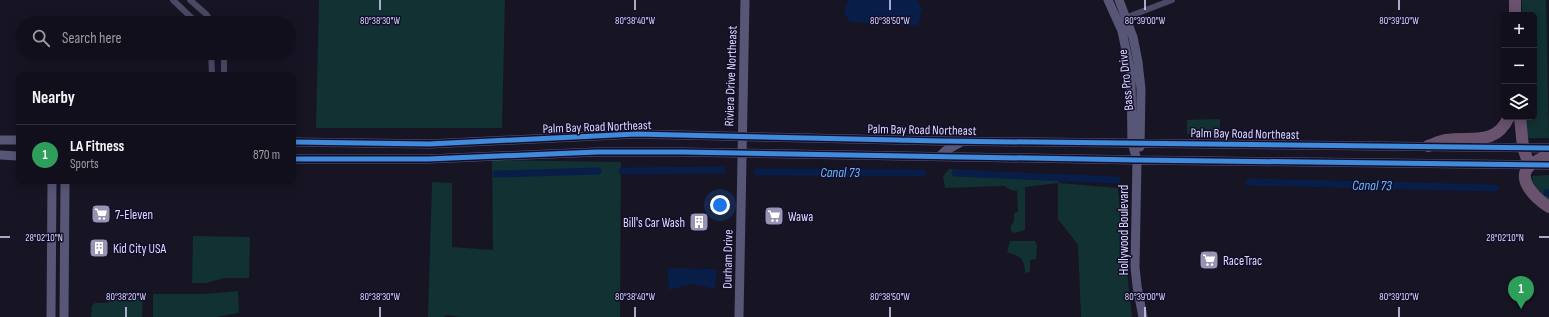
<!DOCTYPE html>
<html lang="en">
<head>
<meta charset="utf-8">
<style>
	:root { --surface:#110f1b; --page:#1e1d28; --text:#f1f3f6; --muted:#9c9ca3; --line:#302f3a; --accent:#1a73e8 }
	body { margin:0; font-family:"Sofia Sans Condensed",sans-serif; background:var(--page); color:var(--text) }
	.controls { position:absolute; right:12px; top:12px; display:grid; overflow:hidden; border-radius:6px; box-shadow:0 2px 10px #0003 }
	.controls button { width:36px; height:36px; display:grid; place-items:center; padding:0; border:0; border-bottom:1px solid var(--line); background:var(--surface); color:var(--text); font:20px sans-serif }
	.you { position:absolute; left:720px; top:205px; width:14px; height:14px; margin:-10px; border:3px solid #fff; border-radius:50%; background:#1a73e8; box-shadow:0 0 0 6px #1a73e833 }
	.badge { display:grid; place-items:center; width:26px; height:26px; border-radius:50%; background:var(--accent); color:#fff; font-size:13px; font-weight:700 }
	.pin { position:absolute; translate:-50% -33px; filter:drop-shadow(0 1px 2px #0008) }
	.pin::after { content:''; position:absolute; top:21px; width:14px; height:12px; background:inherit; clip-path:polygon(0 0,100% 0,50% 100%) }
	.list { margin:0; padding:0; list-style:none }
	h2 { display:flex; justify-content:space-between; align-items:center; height:52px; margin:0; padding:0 16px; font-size:17px }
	h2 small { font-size:13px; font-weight:400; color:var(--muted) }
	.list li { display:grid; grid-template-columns:26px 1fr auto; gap:12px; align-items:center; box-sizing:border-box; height:60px; padding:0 16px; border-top:1px solid var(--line) }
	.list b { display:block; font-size:15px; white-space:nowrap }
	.list p { margin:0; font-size:13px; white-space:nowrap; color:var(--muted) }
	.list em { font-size:13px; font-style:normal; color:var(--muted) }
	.icon { flex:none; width:22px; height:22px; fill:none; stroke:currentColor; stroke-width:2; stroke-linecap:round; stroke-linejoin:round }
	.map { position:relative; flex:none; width:1549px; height:317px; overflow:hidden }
	.search { position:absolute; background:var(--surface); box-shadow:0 2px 10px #0003; left:16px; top:16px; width:280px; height:44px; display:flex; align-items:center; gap:10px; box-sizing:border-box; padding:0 14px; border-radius:22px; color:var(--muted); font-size:15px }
	.panel { position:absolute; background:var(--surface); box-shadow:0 2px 10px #0003; left:16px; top:72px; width:280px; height:112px; border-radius:6px }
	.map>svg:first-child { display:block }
	.green { fill:#113132 }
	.water { fill:#081e48 }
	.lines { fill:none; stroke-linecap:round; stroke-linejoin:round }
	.canal { stroke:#081e48; stroke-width:7 }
	.street { stroke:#4a4965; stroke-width:6 }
	.secondary { stroke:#585677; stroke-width:9 }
	.highway { stroke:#68526e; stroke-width:12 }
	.cycleway-casing { stroke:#130e2a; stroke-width:8 }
	.cycleway { stroke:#408adc; stroke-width:5 }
	.ticks { fill:none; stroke:#dcd8ff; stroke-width:1.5 }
	.labels { text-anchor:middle; stroke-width:3; stroke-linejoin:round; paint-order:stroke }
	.street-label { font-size:13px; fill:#dcd8ff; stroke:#130e2a }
	.poi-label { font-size:13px; fill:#dcd8ff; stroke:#130e2a; text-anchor:start }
	.water-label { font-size:14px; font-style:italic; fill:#66b8ff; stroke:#130e2a }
	.ticks-label { font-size:10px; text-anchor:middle; fill:#dcd8ff; stroke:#130e2a; stroke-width:3; stroke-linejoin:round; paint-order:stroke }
</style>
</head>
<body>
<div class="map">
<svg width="1549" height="317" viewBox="0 0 1549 317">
	<rect width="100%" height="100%" fill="#171424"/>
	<path class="green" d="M 319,0 L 505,0 L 502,128 L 316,128 Z
		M 1522,0 L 1546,0 L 1549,138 L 1525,138 L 1525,117 L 1534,117 L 1534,15 L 1522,15 Z
		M 1220,119 L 1220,133 L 1187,134 L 1187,120 Z
		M 492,160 L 621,162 L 620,317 L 460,317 L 447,315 L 444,317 L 428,317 L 432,182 L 452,183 L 452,247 L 493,250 Z
		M 949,169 L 1059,176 L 1059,183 L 1118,188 L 1132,317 L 1081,317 L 1078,245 L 1058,219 L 1058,183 L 1025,187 L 1025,230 L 1015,233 L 1011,231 L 1011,225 L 1014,222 L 1014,213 L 1018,212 L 1017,191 L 1011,190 L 1004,186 L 945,188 L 943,176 Z
		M 1549,175 L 1549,201 C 1540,194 1533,187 1532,176 Z
		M 193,236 L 250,237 L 249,278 L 225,278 L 206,283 L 192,283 Z
		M 1010,241 L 1035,241 L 1037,246 L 1036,259 L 1030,260 L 1030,272 L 1025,273 C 1025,259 1020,256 1007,252 Z
		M 109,291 L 143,294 L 142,317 L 91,317 L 92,306 L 95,303 L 108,303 Z
		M 238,291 L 239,313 L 216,317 L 153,317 L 153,294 L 204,294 Z"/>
	<path class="water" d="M 848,0 L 917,0 L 922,8 L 918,26 L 850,22 L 844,13 Z
		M 673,268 L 715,269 L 717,270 L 715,289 L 693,284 L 669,290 L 667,269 Z"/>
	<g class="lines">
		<path class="canal" d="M 622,171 L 722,170
			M 757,172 L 923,173
			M 955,173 L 1117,180
			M 496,174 L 598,171
			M 1249,182 L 1495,188
			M 1547,193 L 1549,193"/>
		<path class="street" d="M 173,0 L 197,23
			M 190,0 L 206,14 L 212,23
			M 1125,18 L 1172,0
			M 211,53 L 212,74
			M 224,53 L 224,74"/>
		<path class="secondary" d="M 1108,0 L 1122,31 L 1131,74 L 1132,143 L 1137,160 L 1135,267 L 1137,286 L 1143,317
			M 1119,0 L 1133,37 L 1138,62 L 1141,89 L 1140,147
			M 0,140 L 18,140
			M 294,142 L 429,144 L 636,134 L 941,141 L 1549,148
			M 0,155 L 18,156
			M 940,156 L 945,151 L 961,142
			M 294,159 L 428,159 L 597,152 L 683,152 L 1137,160 L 1549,165
			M 51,317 L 52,182
			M 64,317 L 65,182
			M 739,317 L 745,0"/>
		<path class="highway" d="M 1515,0 L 1515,15
			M 1520,117 L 1523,147 L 1529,165
			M 1428,146 C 1434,144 1440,141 1446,140 C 1471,136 1495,147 1509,117
			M 1549,156 C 1543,156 1540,159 1535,162 C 1511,175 1535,198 1549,207"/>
		<defs>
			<path id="cycleway" d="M 294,142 L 429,144 L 636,134 L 941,141 L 1549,148
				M 294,159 L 428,159 L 597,152 L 683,152 L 1137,160 L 1549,165"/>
		</defs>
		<use href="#cycleway" class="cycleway-casing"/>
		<use href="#cycleway" class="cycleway"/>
	</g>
	<path class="ticks" d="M 380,0 L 380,10M 635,0 L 635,10M 890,0 L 890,10M 1145,0 L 1145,10M 1399,0 L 1399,10M 0,237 L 10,237M 1539,237 L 1549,237M 126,307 L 126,317M 380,307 L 380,317M 635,307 L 635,317M 890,307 L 890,317M 1145,307 L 1145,317M 1399,307 L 1399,317"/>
	<defs>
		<symbol id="supermarket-square" viewBox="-11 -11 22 22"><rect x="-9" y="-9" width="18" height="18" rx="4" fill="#9793b2" stroke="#130e2a"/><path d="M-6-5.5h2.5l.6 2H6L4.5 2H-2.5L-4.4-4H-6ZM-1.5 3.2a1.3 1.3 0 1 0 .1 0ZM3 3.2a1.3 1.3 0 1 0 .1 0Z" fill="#fff"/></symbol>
		<symbol id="building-square" viewBox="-11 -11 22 22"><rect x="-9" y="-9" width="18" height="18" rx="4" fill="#9793b2" stroke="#130e2a"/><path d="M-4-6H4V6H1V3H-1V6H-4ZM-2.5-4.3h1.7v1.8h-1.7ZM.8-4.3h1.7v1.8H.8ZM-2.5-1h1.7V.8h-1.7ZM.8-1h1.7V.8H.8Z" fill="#fff"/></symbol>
	</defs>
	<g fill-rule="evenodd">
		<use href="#supermarket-square" x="90" y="203" width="22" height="22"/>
		<use href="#supermarket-square" x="763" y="205" width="22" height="22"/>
		<use href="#building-square" x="688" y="211" width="22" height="22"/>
		<use href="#building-square" x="88" y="237" width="22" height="22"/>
		<use href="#supermarket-square" x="1198" y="249" width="22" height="22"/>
	</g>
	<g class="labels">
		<g class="street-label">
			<text transform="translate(730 76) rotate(-88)" y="5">Riviera Drive Northeast</text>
			<text transform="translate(1125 80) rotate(-96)" y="5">Bass Pro Drive</text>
			<text transform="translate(597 126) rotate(-2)" y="5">Palm Bay Road Northeast</text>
			<text transform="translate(922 129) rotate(1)" y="5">Palm Bay Road Northeast</text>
			<text transform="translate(1245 133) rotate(1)" y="5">Palm Bay Road Northeast</text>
			<text transform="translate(1123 230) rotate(-90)" y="5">Hollywood Boulevard</text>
			<text transform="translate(727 259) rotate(-89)" y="5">Durham Drive</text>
		</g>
		<g class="poi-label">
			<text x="115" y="219">7-Eleven</text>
			<text x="788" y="221">Wawa</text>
			<text x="685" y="227" text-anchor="end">Bill's Car Wash</text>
			<text x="113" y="253">Kid City USA</text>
			<text x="1223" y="265">RaceTrac</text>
		</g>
		<g class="water-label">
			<text x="840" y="177">Canal 73</text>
			<text transform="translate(1372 185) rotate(1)" y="5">Canal 73</text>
		</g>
	</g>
	<g class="ticks-label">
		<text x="380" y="24">80°38'30"W</text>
		<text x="635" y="24">80°38'40"W</text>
		<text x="890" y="24">80°38'50"W</text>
		<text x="1145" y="24">80°39'00"W</text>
		<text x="1399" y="24">80°39'10"W</text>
		<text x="1505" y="241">28°02'10"N</text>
		<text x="44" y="241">28°02'10"N</text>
		<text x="126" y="300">80°38'20"W</text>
		<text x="380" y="300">80°38'30"W</text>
		<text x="635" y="300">80°38'40"W</text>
		<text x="890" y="300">80°38'50"W</text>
		<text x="1145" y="300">80°39'00"W</text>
		<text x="1399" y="300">80°39'10"W</text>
	</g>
</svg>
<div class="controls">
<button>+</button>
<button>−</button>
<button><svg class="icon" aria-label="layers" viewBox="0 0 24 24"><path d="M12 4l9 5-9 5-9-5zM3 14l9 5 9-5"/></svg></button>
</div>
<div class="you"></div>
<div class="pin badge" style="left:1521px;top:309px;background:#2e9e5b">1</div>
<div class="search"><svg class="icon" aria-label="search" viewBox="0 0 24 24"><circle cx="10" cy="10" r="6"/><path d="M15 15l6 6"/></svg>Search here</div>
<section class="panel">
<h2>Nearby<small></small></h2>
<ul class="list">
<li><span class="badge" style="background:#2e9e5b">1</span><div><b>LA Fitness</b><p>Sports</p></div><em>870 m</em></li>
</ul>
</section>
</div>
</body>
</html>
